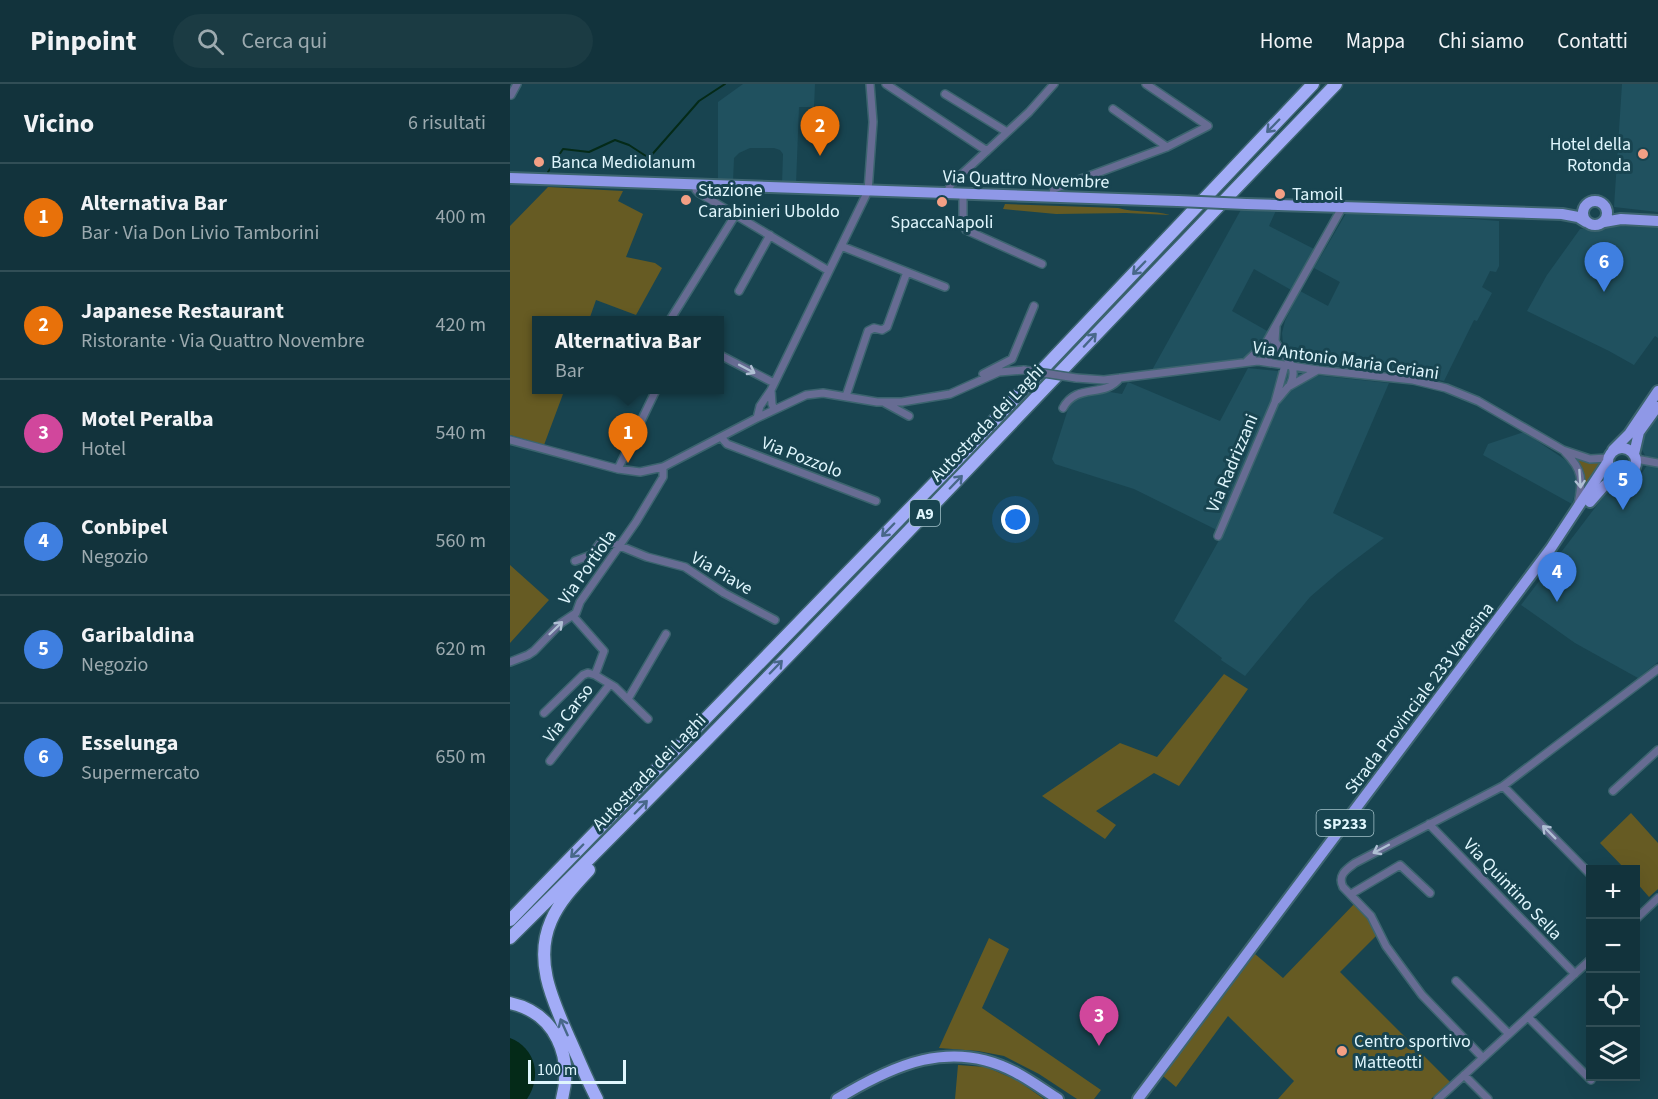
<!DOCTYPE html>
<html lang="it">
<head>
<meta charset="utf-8">
<style>
	:root { --surface:#12333c; --page:#1b3b43; --text:#f1f3f6; --muted:#9caaaf; --line:#314e56; --accent:#f39f84 }
	body { margin:0; font-family:"Source Sans 3",sans-serif; background:var(--page); color:var(--text) }
	.controls { position:absolute; right:18px; bottom:18px; display:grid; overflow:hidden; border-radius:0px; box-shadow:0 6px 24px #0002 }
	.controls button { width:54px; height:54px; display:grid; place-items:center; padding:0; border:0; border-bottom:2px solid var(--line); background:var(--surface); color:var(--text); font:30px sans-serif }
	.scale { position:absolute; left:18px; bottom:15px; width:98px; box-sizing:border-box; padding-left:6px; border:3px solid #dff6fd; border-top:0; font-size:16px; line-height:21px; white-space:nowrap; color:#dff6fd; -webkit-text-stroke:4px #184450; paint-order:stroke }
	.you { position:absolute; left:506px; top:436px; width:21px; height:21px; margin:-15px; border:4px solid #fff; border-radius:50%; background:#1a73e8; box-shadow:0 0 0 9px #1a73e833 }
	.badge { display:grid; place-items:center; width:39px; height:39px; border-radius:50%; background:var(--accent); color:#fff; font-size:20px; font-weight:700 }
	.pin { position:absolute; translate:-50% -50px; filter:drop-shadow(0 2px 3px #0008) }
	.pin::after { content:''; position:absolute; top:32px; width:21px; height:18px; background:inherit; clip-path:polygon(0 0,100% 0,50% 100%) }
	.popup { position:absolute; left:22px; top:232px; width:192px; height:78px; box-sizing:border-box; display:grid; place-content:center; border-radius:0px; background:var(--surface); filter:drop-shadow(0 2px 4px #0005); font-size:20px; white-space:nowrap; color:var(--muted) }
	.popup b { font-size:22px; color:var(--text) }
	.popup::after { content:''; position:absolute; left:50%; top:100%; margin-left:-12px; border:12px solid transparent; border-top-color:var(--surface) }
	.list { margin:0; padding:0; list-style:none }
	h2 { display:flex; justify-content:space-between; align-items:center; height:78px; margin:0; padding:0 24px; font-size:26px }
	h2 small { font-size:20px; font-weight:400; color:var(--muted) }
	.list li { display:grid; grid-template-columns:39px 1fr auto; gap:18px; align-items:center; box-sizing:border-box; height:108px; padding:0 24px; border-top:2px solid var(--line) }
	.list b { display:block; font-size:22px; white-space:nowrap }
	.list p { margin:0; font-size:20px; white-space:nowrap; color:var(--muted) }
	.list em { font-size:20px; font-style:normal; color:var(--muted) }
	.icon { flex:none; width:33px; height:33px; fill:none; stroke:currentColor; stroke-width:2; stroke-linecap:round; stroke-linejoin:round }
	.map { position:relative; flex:none; width:1148px; height:1015px; overflow:hidden }
	header { display:flex; align-items:center; gap:36px; box-sizing:border-box; height:84px; padding:0 30px; background:var(--surface); border-bottom:2px solid var(--line) }
	header strong { font-size:28px }
	nav { display:flex; gap:33px; margin-inline-start:auto; font-size:21px }
	.search { width:420px; height:54px; background:var(--page); display:flex; align-items:center; gap:15px; box-sizing:border-box; padding:0 21px; border-radius:33px; color:var(--muted); font-size:22px }
	main { display:flex }
	aside { flex:1; background:var(--surface) }
	.map>svg:first-child { display:block }
	.built { fill:#20515f }
	.green { fill:#665b23 }
	.water { fill:#042a18 }
	.lines { fill:none; stroke-linecap:round; stroke-linejoin:round }
	.stream { stroke:#042a18; stroke-width:2 }
	.street-casing { stroke:#3c646f; stroke-width:10 }
	.primary-casing { stroke:#3c646f; stroke-width:14 }
	.highway-casing { stroke:#3c646f; stroke-width:15 }
	.street { stroke:#676c93; stroke-width:7 }
	.primary { stroke:#8f98e7; stroke-width:10 }
	.highway { stroke:#a2acf7; stroke-width:12 }
	.street-bridge-casing { stroke:#3c646f; stroke-width:10; stroke-linecap:butt }
	.primary-bridge-casing { stroke:#3c646f; stroke-width:14; stroke-linecap:butt }
	.street-bridge { stroke:#676c93; stroke-width:7 }
	.primary-bridge { stroke:#8f98e7; stroke-width:10 }
	.oneway { stroke:#48688a }
	.oneway2 { stroke:#afbfd3 }
	.poi-dot { fill:#f39f84; stroke:#184450; stroke-width:2 }
	.labels { text-anchor:middle; stroke-width:6; stroke-linejoin:round; paint-order:stroke }
	.shield { fill:#184450; stroke:#a3c1c9; stroke-width:1.5 }
	.shield-label { font-size:16px; font-weight:bold; fill:#dff6fd }
	.poi-label { font-size:18px; fill:#dff6fd; stroke:#184450; text-anchor:start }
	.street-label { font-size:18px; fill:#dff6fd; stroke:#184450 }
</style>
</head>
<body>
<header>
<strong>Pinpoint</strong>
<div class="search"><svg class="icon" aria-label="search" viewBox="0 0 24 24"><circle cx="10" cy="10" r="6"/><path d="M15 15l6 6"/></svg>Cerca qui</div>
<nav><a>Home</a><a>Mappa</a><a>Chi siamo</a><a>Contatti</a></nav>
</header>
<main>
<aside>
<h2>Vicino<small>6 risultati</small></h2>
<ul class="list">
<li><span class="badge" style="background:#e8710a">1</span><div><b>Alternativa Bar</b><p>Bar · Via Don Livio Tamborini</p></div><em>400 m</em></li>
<li><span class="badge" style="background:#e8710a">2</span><div><b>Japanese Restaurant</b><p>Ristorante · Via Quattro Novembre</p></div><em>420 m</em></li>
<li><span class="badge" style="background:#d1479c">3</span><div><b>Motel Peralba</b><p>Hotel</p></div><em>540 m</em></li>
<li><span class="badge" style="background:#3f7fe0">4</span><div><b>Conbipel</b><p>Negozio</p></div><em>560 m</em></li>
<li><span class="badge" style="background:#3f7fe0">5</span><div><b>Garibaldina</b><p>Negozio</p></div><em>620 m</em></li>
<li><span class="badge" style="background:#3f7fe0">6</span><div><b>Esselunga</b><p>Supermercato</p></div><em>650 m</em></li>
</ul>
</aside>
<div class="map">
<svg width="1148" height="1015" viewBox="0 0 1148 1015">
	<rect width="100%" height="100%" fill="#184450"/>
	<path class="built" d="M 233,0 L 305,0 L 304,23 L 289,23 L 286,100 L 272,100 L 273,70 L 270,66 L 264,64 L 240,64 L 229,69 L 224,74 L 223,98 L 208,98 L 208,18 Z
		M 1112,0 L 1148,0 L 1148,128 L 1104,123 Z
		M 733,122 L 768,122 L 759,142 L 806,166 L 783,207 L 744,185 L 722,227 L 759,248 L 752,260 L 736,275 L 641,288 Z
		M 838,126 L 989,137 L 989,182 L 986,188 L 980,187 L 972,203 L 982,209 L 967,237 L 964,236 L 934,297 L 899,290 L 789,278 L 778,270 L 773,260 L 772,249 L 775,237 L 790,207 L 818,222 L 830,198 L 804,184 Z
		M 1113,142 L 1148,144 L 1148,254 L 1145,252 L 1124,281 L 1099,267 L 1017,227 L 1037,191 L 1070,145 Z
		M 738,284 L 879,299 L 823,429 L 874,454 L 829,488 L 800,513 L 735,592 L 711,576 L 712,574 L 664,537 L 713,449 L 624,405 L 545,380 L 542,375 L 558,325 L 568,312 L 600,308 L 612,310 L 618,298 L 710,337 Z
		M 1146,330 L 1148,331 L 1148,578 L 1128,594 L 1065,559 L 1011,521 L 1100,404 L 1130,392 L 1139,378 L 1129,361 L 1129,354 Z
		M 1014,348 L 1060,379 L 1066,389 L 1068,399 L 1062,420 L 973,371 L 978,360 Z"/>
	<path class="green" d="M 38,103 L 113,107 L 108,117 L 133,130 L 116,173 L 145,179 L 152,184 L 126,231 L 86,216 L 79,236 L 27,236 L 27,306 L 41,306 L 53,310 L 34,361 L 0,351 L 0,142 Z
		M 495,120 L 608,124 C 625,129 643,126 660,131 L 616,129 L 546,130 L 493,125 Z
		M 1064,373 L 1078,378 L 1092,377 L 1072,412 C 1075,397 1075,385 1064,373 Z
		M 0,481 L 39,516 L 0,559 Z
		M 714,590 L 738,605 L 669,702 L 644,689 L 586,727 L 606,741 L 595,755 L 532,712 L 610,659 L 647,673 Z
		M 1121,729 L 1148,759 L 1148,805 L 1139,813 L 1126,798 L 1126,786 L 1115,785 L 1090,759 Z
		M 846,818 L 861,837 L 867,851 L 830,888 L 940,998 L 921,1015 L 768,1015 L 784,997 L 718,932 L 666,1003 L 653,992 L 745,870 L 773,894 Z
		M 479,854 L 499,865 L 472,924 L 591,1006 L 584,1015 L 567,1015 L 529,990 L 494,972 L 468,967 L 429,964 Z
		M 448,981 L 476,983 L 507,996 L 534,1015 L 445,1015 Z"/>
	<path class="water" d="M 0,954 C 26,964 32,993 17,1015 L 0,1015 Z"/>
	<g class="lines">
		<path class="stream" d="M 38,88 L 53,65 L 79,68 L 105,56 L 119,61 L 139,74 L 189,17 L 215,0"/>
		<defs>
			<path id="street" d="M 376,0 L 477,67
				M 435,10 L 497,48
				M 1,11 L 7,0
				M 603,25 L 657,63
				M 186,100 L 186,106 L 189,109 L 319,187
				M 437,109 L 441,100 L 519,28 L 544,0
				M 453,110 L 453,140 L 456,146 L 532,180
				M 542,113 L 544,105 L 657,63 L 698,42 L 636,0
				M 331,162 L 435,203
				M 229,207 L 260,151
				M 160,236 L 226,130
				M 765,257 C 774,274 790,281 780,301
				M 210,271 L 264,299
				M 737,277 L 756,259 L 833,122
				M 758,277 L 765,257 L 766,242
				M 473,290 L 502,275 L 524,222
				M 566,294 L 594,296 L 748,277 L 808,286 L 903,296 L 936,304 L 968,317 L 1053,366 L 1080,375 L 1098,374
				M 261,306 L 262,320 L 264,325
				M 336,312 L 358,247 L 364,244 L 372,246 L 377,243 L 397,188
				M 767,316 L 778,303 L 808,286
				M 375,319 L 399,332
				M 553,324 C 567,298 594,315 610,294
				M 247,334 L 250,322 L 261,306 L 358,107 L 363,38 L 360,0
				M 211,353 L 217,360 L 366,417
				M 0,356 L 108,385 L 130,388 L 153,383 L 247,334 L 296,311 L 313,309 L 367,318 L 392,318 L 440,310 L 489,288 L 514,286
				M 1055,368 C 1073,386 1073,396 1068,420
				M 1126,375 L 1148,379
				M 108,385 L 146,306
				M 708,452 L 765,318 L 775,281
				M 65,477 L 81,471 L 93,455 L 137,473 L 175,483 L 214,509 L 265,536
				M 63,532 L 94,567 L 85,591 L 105,603 L 138,635
				M 0,578 L 18,571 L 24,567 L 51,539 L 66,529 L 70,518 L 126,438 L 153,393 L 153,383
				M 118,615 L 156,550
				M 34,629 L 73,591 L 78,589 L 85,591
				M 40,677 L 100,600
				M 993,702 L 1080,790
				M 1103,707 L 1148,666
				M 919,740 L 1065,890
				M 841,810 L 890,781 L 920,809
				M 1126,835 L 1148,814
				M 946,897 L 999,950
				M 1018,933 L 1081,996
				M 973,974 L 912,911 L 876,862 L 861,832 L 833,803 C 827,791 837,785 845,779 L 993,702 L 1148,585
				M 954,991 L 978,1015
				M 928,1015 L 1080,876"/>
			<path id="primary" d="M 0,94 L 668,117
				M1073 129a12 12 0 1 1 24 0a12 12 0 1 1-24 0Z
				M 736,120 L 1052,130 L 1068,133 L 1076,138
				M 1094,138 L 1111,135 L 1148,137
				M1098 378a14 14 0 1 1 28 0a14 14 0 1 1-28 0Z
				M 1103,366 L 1119,350 L 1148,307
				M 1124,370 L 1129,348 L 1147,323
				M 1080,418 L 1094,402 L 1110,392
				M 327,1015 C 383,981 441,954 505,988 C 520,996 534,1006 548,1015
				M 628,1015 L 1041,464 L 1097,379"/>
			<path id="highway" d="M 79,786 C 65,801 49,818 41,837 C 23,878 44,919 60,956 C 69,976 77,996 87,1015
				M 0,836 L 440,383 L 803,0
				M 0,854 C 282,575 551,285 826,0
				M 0,919 C 46,929 63,973 52,1015"/>
		</defs>
		<use href="#street" class="street-casing"/>
		<use href="#primary" class="primary-casing"/>
		<use href="#highway" class="highway-casing"/>
		<use href="#street" class="street"/>
		<use href="#primary" class="primary"/>
		<use href="#highway" class="highway"/>
		<defs>
			<path id="street-bridge" d="M 514,286 L 566,294"/>
			<path id="primary-bridge" d="M 668,117 L 736,120"/>
		</defs>
		<use href="#street-bridge" class="street-bridge-casing"/>
		<use href="#primary-bridge" class="primary-bridge-casing"/>
		<use href="#street-bridge" class="street-bridge"/>
		<use href="#primary-bridge" class="primary-bridge"/>
	</g>
	<defs><path id="oneway-shaft" d="M-6 0H5M1.5-3L5.5 0L1.5 3" fill="none" stroke-width="1.6" stroke-linecap="round" stroke-linejoin="round" transform="scale(1.5)"/></defs>
	<g class="oneway">
		<use href="#oneway-shaft" transform="translate(763 42) rotate(134)"/>
		<use href="#oneway-shaft" transform="translate(629 184) rotate(134)"/>
		<use href="#oneway-shaft" transform="translate(580 256) rotate(-47)"/>
		<use href="#oneway-shaft" transform="translate(446 398) rotate(-46)"/>
		<use href="#oneway-shaft" transform="translate(378 446) rotate(134)"/>
		<use href="#oneway-shaft" transform="translate(266 583) rotate(-46)"/>
		<use href="#oneway-shaft" transform="translate(131 723) rotate(-46)"/>
		<use href="#oneway-shaft" transform="translate(67 767) rotate(134)"/>
		<use href="#oneway-shaft" transform="translate(54 943) rotate(-114)"/>
	</g>
	<g class="oneway2">
		<use href="#oneway-shaft" transform="translate(237 285) rotate(28)"/>
		<use href="#oneway-shaft" transform="translate(1070 395) rotate(86)"/>
		<use href="#oneway-shaft" transform="translate(46 544) rotate(-44)"/>
		<use href="#oneway-shaft" transform="translate(1039 748) rotate(-135)"/>
		<use href="#oneway-shaft" transform="translate(871 765) rotate(152)"/>
	</g>
	<g class="poi-dot">
		<circle cx="1133" cy="70" r="6"/>
		<circle cx="29" cy="78" r="6"/>
		<circle cx="770" cy="110" r="6"/>
		<circle cx="176" cy="116" r="6"/>
		<circle cx="432" cy="118" r="6"/>
		<circle cx="832" cy="967" r="6"/>
	</g>
	<g class="labels">
		<g class="shield">
			<rect x="400" y="416" width="30" height="26" rx="4.5"/>
			<rect x="806.5" y="726" width="57" height="26" rx="4.5"/>
		</g>
		<g class="shield-label">
			<text x="415" y="435">A9</text>
			<text x="835" y="745">SP233</text>
		</g>
		<g class="poi-label">
			<text x="1121" y="66" text-anchor="end">Hotel della<tspan x="1121" dy="21">Rotonda</tspan></text>
			<text x="41" y="84">Banca Mediolanum</text>
			<text x="188" y="112">Stazione<tspan x="188" dy="21">Carabinieri Uboldo</tspan></text>
			<text x="782" y="116">Tamoil</text>
			<text x="432" y="144" text-anchor="middle">SpaccaNapoli</text>
			<text x="844" y="963">Centro sportivo<tspan x="844" dy="21">Matteotti</tspan></text>
		</g>
		<g class="street-label">
			<text transform="translate(516 95) rotate(2)" y="6">Via Quattro Novembre</text>
			<text transform="translate(836 276) rotate(8)" y="6">Via Antonio Maria Ceriani</text>
			<text transform="translate(477 339) rotate(-46)" y="6">Autostrada dei Laghi</text>
			<text transform="translate(292 373) rotate(21)" y="6">Via Pozzolo</text>
			<text transform="translate(722 379) rotate(-67)" y="6">Via Radrizzani</text>
			<text transform="translate(77 483) rotate(-55)" y="6">Via Portiola</text>
			<text transform="translate(212 489) rotate(30)" y="6">Via Piave</text>
			<text transform="translate(909 614) rotate(-53)" y="6">Strada Provinciale 233 Varesina</text>
			<text transform="translate(58 629) rotate(-52)" y="6">Via Carso</text>
			<text transform="translate(139 688) rotate(-46)" y="6">Autostrada dei Laghi</text>
			<text transform="translate(1003 805) rotate(46)" y="6">Via Quintino Sella</text>
		</g>
	</g>
</svg>
<div class="controls">
<button>+</button>
<button>−</button>
<button><svg class="icon" aria-label="locate" viewBox="0 0 24 24"><circle cx="12" cy="12" r="6"/><path d="M12 2v4M12 18v4M2 12h4M18 12h4"/></svg></button>
<button><svg class="icon" aria-label="layers" viewBox="0 0 24 24"><path d="M12 4l9 5-9 5-9-5zM3 14l9 5 9-5"/></svg></button>
</div>
<div class="scale">100 m</div>
<div class="you"></div>
<div class="pin badge" style="left:118px;top:379px;background:#e8710a">1</div>
<div class="popup"><b>Alternativa Bar</b>Bar</div>
<div class="pin badge" style="left:310px;top:72px;background:#e8710a">2</div>
<div class="pin badge" style="left:589px;top:962px;background:#d1479c">3</div>
<div class="pin badge" style="left:1047px;top:518px;background:#3f7fe0">4</div>
<div class="pin badge" style="left:1113px;top:426px;background:#3f7fe0">5</div>
<div class="pin badge" style="left:1094px;top:208px;background:#3f7fe0">6</div>
</div>
</main>
</body>
</html>
